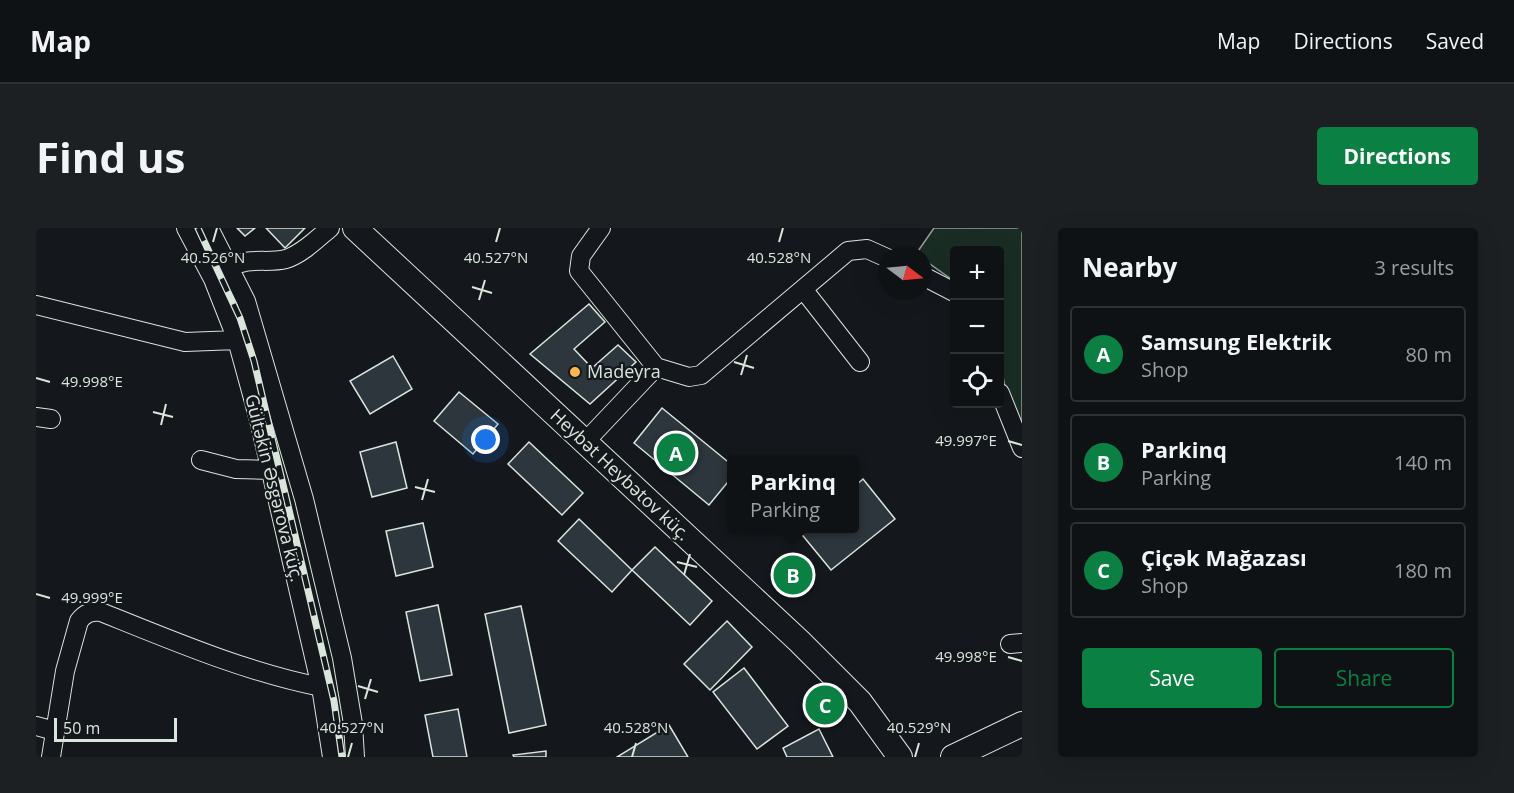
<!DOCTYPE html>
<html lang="en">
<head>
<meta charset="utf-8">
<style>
	:root { --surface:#0f1215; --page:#1d2022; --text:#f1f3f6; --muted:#9b9ea0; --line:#2f3234; --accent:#0b8043 }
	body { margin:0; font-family:"Open Sans",sans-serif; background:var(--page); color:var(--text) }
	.controls { position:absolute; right:18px; top:18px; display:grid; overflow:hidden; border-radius:6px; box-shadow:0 6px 24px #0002 }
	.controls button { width:54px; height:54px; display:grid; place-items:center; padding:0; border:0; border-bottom:2px solid var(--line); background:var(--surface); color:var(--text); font:30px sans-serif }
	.compass { position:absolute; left:842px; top:18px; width:54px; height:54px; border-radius:50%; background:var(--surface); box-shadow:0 6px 24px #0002; rotate:106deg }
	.scale { position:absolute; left:18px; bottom:15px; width:123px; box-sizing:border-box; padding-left:6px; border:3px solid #d8e6dc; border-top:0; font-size:16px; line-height:21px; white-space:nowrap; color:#d8e6dc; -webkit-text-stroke:4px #14181c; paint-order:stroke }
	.you { position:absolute; left:450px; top:212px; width:21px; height:21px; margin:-15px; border:4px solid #fff; border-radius:50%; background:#1a73e8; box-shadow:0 0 0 9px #1a73e833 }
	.badge { display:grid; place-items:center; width:39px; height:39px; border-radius:50%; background:var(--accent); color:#fff; font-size:20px; font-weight:700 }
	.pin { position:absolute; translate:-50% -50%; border:3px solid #fff; box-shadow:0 2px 6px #0006 }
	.popup { position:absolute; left:691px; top:227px; width:132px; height:78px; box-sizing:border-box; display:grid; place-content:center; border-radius:6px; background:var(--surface); filter:drop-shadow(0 2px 4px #0005); font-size:20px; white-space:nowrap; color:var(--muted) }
	.popup b { font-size:22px; color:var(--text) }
	.popup::after { content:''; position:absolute; left:50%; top:100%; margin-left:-12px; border:12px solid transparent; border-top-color:var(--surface) }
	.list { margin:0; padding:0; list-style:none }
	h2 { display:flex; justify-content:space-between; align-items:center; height:78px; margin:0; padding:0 24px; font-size:26px }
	h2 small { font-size:20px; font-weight:400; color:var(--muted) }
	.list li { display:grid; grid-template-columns:39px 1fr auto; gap:18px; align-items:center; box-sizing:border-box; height:96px; margin:0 12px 12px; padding:0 12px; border:2px solid var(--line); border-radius:6px }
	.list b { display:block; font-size:22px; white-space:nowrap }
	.list p { margin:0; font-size:20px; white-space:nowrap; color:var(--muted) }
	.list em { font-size:20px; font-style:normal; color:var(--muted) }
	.actions { display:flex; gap:12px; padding:18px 24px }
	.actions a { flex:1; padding:14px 0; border:2px solid var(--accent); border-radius:6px; text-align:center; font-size:21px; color:var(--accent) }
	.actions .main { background:var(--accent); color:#fff }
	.icon { flex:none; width:33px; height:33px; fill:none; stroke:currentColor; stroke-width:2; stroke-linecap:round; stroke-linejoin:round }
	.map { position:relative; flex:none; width:986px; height:529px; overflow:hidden; border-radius:6px }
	header { display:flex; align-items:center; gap:36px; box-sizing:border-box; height:84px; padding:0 30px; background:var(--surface); border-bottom:2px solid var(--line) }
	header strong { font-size:28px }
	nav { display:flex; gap:33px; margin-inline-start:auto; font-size:21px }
	.intro { display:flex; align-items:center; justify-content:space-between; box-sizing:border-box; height:144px; padding:0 36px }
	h1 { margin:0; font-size:42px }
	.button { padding:15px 27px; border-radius:6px; background:var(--accent); color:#fff; font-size:21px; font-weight:700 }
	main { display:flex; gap:36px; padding:0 36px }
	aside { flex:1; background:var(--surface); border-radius:6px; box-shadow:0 6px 24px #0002 }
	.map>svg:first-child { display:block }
	.green { fill:#1a2d24; stroke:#939e99; stroke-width:1.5 }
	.building { fill:#2c363c; stroke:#d8e6dc; stroke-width:1.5 }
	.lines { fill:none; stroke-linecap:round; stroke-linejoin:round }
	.minor-casing { stroke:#d8e6dc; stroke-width:20 }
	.major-casing { stroke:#d8e6dc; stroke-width:26 }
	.minor { stroke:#14181c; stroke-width:18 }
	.major { stroke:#14181c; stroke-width:24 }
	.rail-casing { stroke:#d8e6dc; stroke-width:7 }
	.rail { stroke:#14181c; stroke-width:4.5; stroke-dasharray:14; stroke-linecap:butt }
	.ticks { fill:none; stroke:#d8e6dc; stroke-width:2 }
	.poi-dot { fill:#ffb74d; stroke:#14181c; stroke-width:2 }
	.labels { text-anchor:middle; stroke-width:4.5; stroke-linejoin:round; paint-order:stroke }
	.poi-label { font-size:18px; fill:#d8e6dc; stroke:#14181c; text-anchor:start }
	.street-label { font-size:18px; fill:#d8e6dc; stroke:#14181c }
	.ticks-label { font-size:15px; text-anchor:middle; fill:#d8e6dc; stroke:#14181c; stroke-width:4.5; stroke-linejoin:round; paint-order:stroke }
</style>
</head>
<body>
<header>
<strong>Map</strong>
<nav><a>Map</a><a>Directions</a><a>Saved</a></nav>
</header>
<div class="intro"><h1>Find us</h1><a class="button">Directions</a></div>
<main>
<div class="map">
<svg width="986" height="529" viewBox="0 0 986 529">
	<rect width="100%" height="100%" fill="#14181c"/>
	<path class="green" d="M 898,0 L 986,0 L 986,199 L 970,164 L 964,133 L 964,22 L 918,22 L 918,53 L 887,31 L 887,27 L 880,26 Z"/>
	<path class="building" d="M 201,0 L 219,0 L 209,8 Z
		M 230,0 L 269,0 L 249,20 Z
		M 553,76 L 569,94 L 538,121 L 556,140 L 582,117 L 600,134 L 554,176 L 494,126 Z
		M 357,128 L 376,161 L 334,186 L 314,153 Z
		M 423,164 L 462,196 L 437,226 L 398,193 Z
		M 626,180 L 696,237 L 696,249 L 673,277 L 598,215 Z
		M 360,214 L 371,260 L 336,269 L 324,224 Z
		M 493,214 L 547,265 L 526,287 L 472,236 Z
		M 827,251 L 859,291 L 795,342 L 763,303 L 766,300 L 819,300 L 819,258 Z
		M 543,291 L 596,342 L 576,364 L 522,313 Z
		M 387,295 L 397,339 L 360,348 L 350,303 Z
		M 619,319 L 676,373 L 654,397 L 596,342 Z
		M 402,377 L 416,447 L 384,453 L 370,384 Z
		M 485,378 L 510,497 L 473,505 L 449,386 Z
		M 691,393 L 716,419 L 674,462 L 648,436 Z
		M 708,440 L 752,498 L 721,521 L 677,464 Z
		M 422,481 L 431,529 L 397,529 L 389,487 Z
		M 633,497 L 652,529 L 581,529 Z
		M 783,501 L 797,529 L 751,529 L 747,520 Z
		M 510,523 L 510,529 L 478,529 L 477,527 Z"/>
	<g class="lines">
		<defs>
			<path id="minor" d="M 150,0 L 177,51 L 201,112 L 223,192 L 285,459 L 296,529
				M 173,0 L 210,73 L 268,271 L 306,430 L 317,496 L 319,529
				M 565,0 L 545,28 L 543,43 L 620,139
				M 194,40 C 213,28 230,36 250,31 C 266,26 282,10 294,0
				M 887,48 L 918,64
				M 767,61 L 824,134
				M 0,77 L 149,114 L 201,112
				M 964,165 L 986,220
				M 0,189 L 15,191
				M 549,214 L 620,139 L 653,149 L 665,147 L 812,23 L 831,21 L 851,30
				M 165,232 L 200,241 L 234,242
				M 974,416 L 986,415
				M 0,498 L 19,503
				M 15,529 L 29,443 L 43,393 C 49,385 55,383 65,384 C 137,413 210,444 285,459"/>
			<path id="major" d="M 319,0 L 763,413 L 824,474 L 864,529
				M 917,529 L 986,496"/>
		</defs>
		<use href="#minor" class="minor-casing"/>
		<use href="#major" class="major-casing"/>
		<use href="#minor" class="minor"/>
		<use href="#major" class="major"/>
		<defs>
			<path id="rail" d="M 162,0 L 204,90 L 218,133 L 298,473 L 306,529"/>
		</defs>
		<use href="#rail" class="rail-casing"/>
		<use href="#rail" class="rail"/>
	</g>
	<path class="ticks" d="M 177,14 L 181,0M 460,14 L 464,0M 743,14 L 747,0M 436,59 L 456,65M 443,72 L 449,52M 698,134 L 718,140M 705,147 L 711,127M 0,150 L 14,154M 117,184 L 137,189M 125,197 L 130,176M 972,213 L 986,217M 379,259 L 399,264M 386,272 L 392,251M 641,334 L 661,339M 648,347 L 654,326M 0,366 L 14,370M 972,429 L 986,433M 322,458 L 342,464M 329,471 L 335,451M 312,529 L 316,515M 596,529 L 600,515M 879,529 L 883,515"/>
	<circle class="poi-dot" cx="539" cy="144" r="6"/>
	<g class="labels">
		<g class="poi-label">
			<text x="551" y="150">Madeyra</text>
		</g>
		<g class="street-label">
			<text transform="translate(584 247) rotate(43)" y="6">Heybət Heybətov küç.</text>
			<text transform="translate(238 260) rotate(76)" y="6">Gültəkin Əsgərova küç.</text>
		</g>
	</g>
	<g class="ticks-label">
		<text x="177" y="35">40.526°N</text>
		<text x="460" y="35">40.527°N</text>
		<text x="743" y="35">40.528°N</text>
		<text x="56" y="159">49.998°E</text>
		<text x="930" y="218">49.997°E</text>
		<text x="56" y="375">49.999°E</text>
		<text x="930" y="434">49.998°E</text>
		<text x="600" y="505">40.528°N</text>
		<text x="883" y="505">40.529°N</text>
		<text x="316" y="505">40.527°N</text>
	</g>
</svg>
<div class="controls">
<button>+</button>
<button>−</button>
<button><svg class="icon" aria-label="locate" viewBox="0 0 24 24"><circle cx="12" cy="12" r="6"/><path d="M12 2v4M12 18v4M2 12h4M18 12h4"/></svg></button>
</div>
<svg class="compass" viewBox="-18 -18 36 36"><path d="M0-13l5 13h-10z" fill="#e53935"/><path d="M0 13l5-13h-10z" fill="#9b9ea0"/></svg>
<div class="scale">50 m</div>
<div class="you"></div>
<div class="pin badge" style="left:640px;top:225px">A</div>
<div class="pin badge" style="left:757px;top:347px">B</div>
<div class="popup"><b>Parkinq</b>Parking</div>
<div class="pin badge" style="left:789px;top:477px">C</div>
</div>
<aside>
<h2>Nearby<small>3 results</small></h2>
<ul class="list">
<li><span class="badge">A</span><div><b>Samsung Elektrik</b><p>Shop</p></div><em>80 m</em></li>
<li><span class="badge">B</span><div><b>Parkinq</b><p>Parking</p></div><em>140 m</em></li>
<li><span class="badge">C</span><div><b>Çiçək Mağazası</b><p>Shop</p></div><em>180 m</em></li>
</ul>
<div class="actions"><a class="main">Save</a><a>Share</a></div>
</aside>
</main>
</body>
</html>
